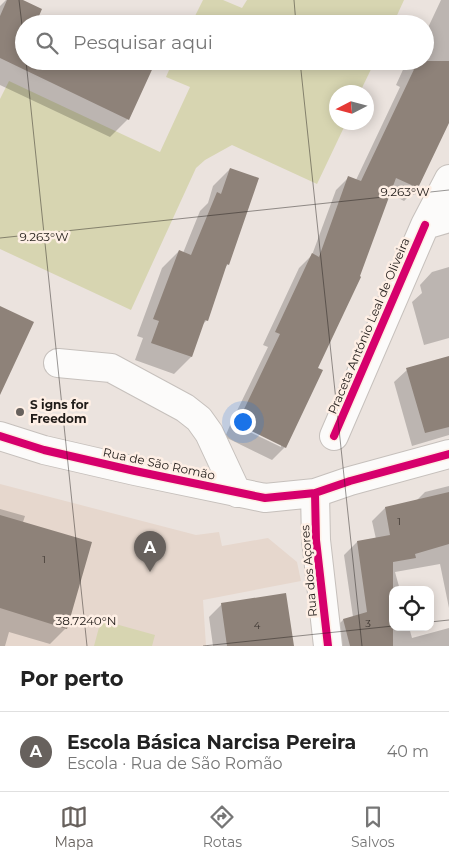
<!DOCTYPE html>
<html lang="pt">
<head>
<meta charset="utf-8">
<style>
	:root { --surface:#fff; --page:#f6f6f6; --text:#222; --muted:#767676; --line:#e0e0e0; --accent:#67615d }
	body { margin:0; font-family:Montserrat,sans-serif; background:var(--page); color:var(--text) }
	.controls { position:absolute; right:15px; bottom:15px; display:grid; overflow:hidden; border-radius:10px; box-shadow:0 2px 12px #0003 }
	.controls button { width:45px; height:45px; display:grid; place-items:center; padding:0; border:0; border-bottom:1px solid var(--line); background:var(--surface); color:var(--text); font:25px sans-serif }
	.compass { position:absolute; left:329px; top:85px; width:45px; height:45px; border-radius:50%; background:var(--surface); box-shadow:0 2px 12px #0003; rotate:264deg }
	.you { position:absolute; left:242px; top:421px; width:18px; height:18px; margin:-12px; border:4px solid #fff; border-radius:50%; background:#1a73e8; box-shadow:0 0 0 8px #1a73e833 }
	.badge { display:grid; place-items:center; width:32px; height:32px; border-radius:50%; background:var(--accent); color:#fff; font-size:16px; font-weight:700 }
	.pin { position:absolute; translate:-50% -41px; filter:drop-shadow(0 1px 2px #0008) }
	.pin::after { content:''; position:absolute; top:26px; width:18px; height:15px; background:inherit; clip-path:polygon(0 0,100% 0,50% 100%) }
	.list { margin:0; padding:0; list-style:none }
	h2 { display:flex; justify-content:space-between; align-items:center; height:65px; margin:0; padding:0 20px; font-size:21px }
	h2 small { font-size:16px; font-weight:400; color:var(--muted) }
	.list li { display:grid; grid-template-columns:32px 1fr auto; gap:15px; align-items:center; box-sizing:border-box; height:80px; padding:0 20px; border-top:1px solid var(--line) }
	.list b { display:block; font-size:19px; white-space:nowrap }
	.list p { margin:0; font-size:16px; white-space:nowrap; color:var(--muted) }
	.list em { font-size:16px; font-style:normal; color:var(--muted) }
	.icon { flex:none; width:28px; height:28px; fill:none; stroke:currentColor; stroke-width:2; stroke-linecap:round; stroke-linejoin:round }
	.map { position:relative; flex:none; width:449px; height:646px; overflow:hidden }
	.search { position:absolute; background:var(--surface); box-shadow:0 2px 12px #0003; left:15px; right:15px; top:15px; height:55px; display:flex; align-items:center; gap:12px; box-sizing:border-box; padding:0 18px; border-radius:28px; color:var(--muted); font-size:19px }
	.sheet { height:145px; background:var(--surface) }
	nav { display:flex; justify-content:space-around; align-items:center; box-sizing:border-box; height:70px; border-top:1px solid var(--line); background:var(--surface); font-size:14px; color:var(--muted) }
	nav a { display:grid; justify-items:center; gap:2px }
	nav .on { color:var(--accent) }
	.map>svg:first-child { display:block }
	.built { fill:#e6d7cd }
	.green { fill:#d7d5b1 }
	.shadow { fill:#0003 }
	.building { fill:#8e8279 }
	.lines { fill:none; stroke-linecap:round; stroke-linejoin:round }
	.minor-casing { stroke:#c6c0bc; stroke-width:30 }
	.minor { stroke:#fcfbfa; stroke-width:28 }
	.cycleway-casing { stroke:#feefe5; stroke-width:11 }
	.cycleway { stroke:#d6006c; stroke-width:8 }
	.ticks { fill:none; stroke:#201b18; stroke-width:1; stroke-opacity:0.45 }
	.poi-dot { fill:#67615d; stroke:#feefe5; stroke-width:2 }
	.labels { text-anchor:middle; stroke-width:5; stroke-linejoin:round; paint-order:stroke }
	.number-label { font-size:10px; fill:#3c3530 }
	.street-label { font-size:12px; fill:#201b18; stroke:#feefe5 }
	.poi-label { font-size:12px; font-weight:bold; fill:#201b18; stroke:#feefe5; text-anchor:start }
	.ticks-label { font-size:12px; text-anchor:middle; fill:#201b18; stroke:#feefe5; stroke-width:5; stroke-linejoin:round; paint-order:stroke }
</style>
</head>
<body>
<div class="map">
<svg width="449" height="646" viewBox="0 0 449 646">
	<rect width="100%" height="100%" fill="#ebe3de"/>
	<path class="built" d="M 0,484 L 196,535 L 219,532 L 222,546 L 268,538 L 297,562 L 301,581 L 203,600 L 206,646 L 0,646 Z"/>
	<path class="green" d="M 203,0 L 223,0 L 242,8 L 247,0 L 404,0 L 393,24 L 191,24 Z
		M 173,61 L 375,61 L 360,92 L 336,92 L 336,122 L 346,123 L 317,184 L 232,145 L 205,160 L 196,168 L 131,310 L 0,249 L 0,99 L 9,81 L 160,152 L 190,87 L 166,77 Z
		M 101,620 L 155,635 L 152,646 L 94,646 Z"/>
	<path class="shadow" d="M 6,0 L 21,0 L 24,24 L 24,61 L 128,119 L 110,137 L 0,85 L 0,6 Z
		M 441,0 L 449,0 L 449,120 L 417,188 L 404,201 L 389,193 L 285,447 L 272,460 L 225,437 L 231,423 L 281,447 L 281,444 L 232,421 L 268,347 L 263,345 L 299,268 L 312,255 L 336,190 L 349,177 L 356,180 L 400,87 L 396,85 L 407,61 L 425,61 L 425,34 Z
		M 230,169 L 228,264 L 225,268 L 207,320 L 202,325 L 191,357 L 174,374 L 135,360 L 143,338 L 137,336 L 162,268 L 179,251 L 183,253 L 200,211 L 208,203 L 213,186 Z
		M 449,267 L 449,338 L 424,345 L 412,302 L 422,293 L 420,285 L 432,272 Z
		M 449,357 L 449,435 L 412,446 L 394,382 L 407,370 Z
		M 449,486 L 449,608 L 440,564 L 395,572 L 400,590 L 393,590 L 393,627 L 409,627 L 412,638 L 449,628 L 449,646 L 334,646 L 330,633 L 343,620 L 353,617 L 344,555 L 357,542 L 376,539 L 372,521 L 385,508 L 416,501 L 425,492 Z
		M 0,509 L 25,516 L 23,522 L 66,628 L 50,644 L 9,632 L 5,646 L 0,646 Z
		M 222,604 L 292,646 L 213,646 L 209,617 Z"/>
	<path class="building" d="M 7,0 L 23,0 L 42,9 L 39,16 L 56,24 L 24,24 L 24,61 L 156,61 L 129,120 L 0,58 L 0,16 Z
		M 418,61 L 449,61 L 449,123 L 418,188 L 396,178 L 360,276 L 361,277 L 318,368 L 323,370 L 286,448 L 237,424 L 280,334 L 275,332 L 312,253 L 319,257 L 348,176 L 361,181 Z
		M 230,168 L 259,178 L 229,265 L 227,264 L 208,321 L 205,320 L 192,357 L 151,343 L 159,321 L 153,319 L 179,250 L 191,255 L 217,192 L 221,194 Z
		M 0,306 L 34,322 L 0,395 Z
		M 449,356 L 449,427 L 425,433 L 406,368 Z
		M 449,492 L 449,544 L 415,554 L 416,558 L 393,562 L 393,646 L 350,646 L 343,619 L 367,612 L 357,541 L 390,535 L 385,507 Z
		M 0,515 L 92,542 L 67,629 L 0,608 Z
		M 286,593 L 294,646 L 227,646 L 221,603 Z"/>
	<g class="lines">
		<defs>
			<path id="minor" d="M 449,179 L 425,225 L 449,218
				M 58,363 L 111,368 L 185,408 L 199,419 L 209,433 L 237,493
				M 0,436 L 44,450 L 135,471 L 265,498 L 315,493 L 350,481 L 449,454
				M 334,436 L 425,225
				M 315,493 L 316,540 L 328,646"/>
		</defs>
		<use href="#minor" class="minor-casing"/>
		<use href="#minor" class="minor"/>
		<defs>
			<path id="cycleway" d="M 0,436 L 44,450 L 135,471 L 265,498 L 315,493 L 350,481 L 449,454
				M 334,436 L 425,225
				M 315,493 L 316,540 L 328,646"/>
		</defs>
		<use href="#cycleway" class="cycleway-casing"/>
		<use href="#cycleway" class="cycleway"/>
	</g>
	<path class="ticks" d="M 19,0 L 24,42M 294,0 L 296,24M 26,61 L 87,646M 300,61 L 362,646M 0,238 L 449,190M 430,622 L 449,620M 203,646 L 393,626"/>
	<circle class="poi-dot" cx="20" cy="412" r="5"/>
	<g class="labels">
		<g class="number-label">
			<text x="399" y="525">1</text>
			<text x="44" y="563">1</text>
			<text x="368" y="627">3</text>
			<text x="257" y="629">4</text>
		</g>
		<g class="street-label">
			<text transform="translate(369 326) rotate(-67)" y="4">Praceta António Leal de Oliveira</text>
			<text transform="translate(159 464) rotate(12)" y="4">Rua de São Romão</text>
			<text transform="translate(309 571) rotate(-95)" y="4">Rua dos Açores</text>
		</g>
		<g class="poi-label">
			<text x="30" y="409">S igns for<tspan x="30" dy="14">Freedom</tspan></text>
		</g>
	</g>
	<g class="ticks-label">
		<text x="405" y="196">9.263°W</text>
		<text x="44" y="241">9.263°W</text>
		<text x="86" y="625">38.7240°N</text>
	</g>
</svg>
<div class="controls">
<button><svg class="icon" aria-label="locate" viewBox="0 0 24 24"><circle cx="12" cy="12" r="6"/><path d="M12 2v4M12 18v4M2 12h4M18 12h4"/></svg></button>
</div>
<svg class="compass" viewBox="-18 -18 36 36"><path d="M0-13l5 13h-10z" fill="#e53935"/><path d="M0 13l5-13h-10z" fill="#767676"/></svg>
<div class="you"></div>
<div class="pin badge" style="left:150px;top:572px">A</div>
<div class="search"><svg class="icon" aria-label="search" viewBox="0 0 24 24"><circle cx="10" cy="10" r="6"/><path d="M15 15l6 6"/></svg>Pesquisar aqui</div>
</div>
<section class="sheet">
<h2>Por perto<small></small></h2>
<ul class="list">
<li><span class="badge">A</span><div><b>Escola Básica Narcisa Pereira</b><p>Escola · Rua de São Romão</p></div><em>40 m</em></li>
</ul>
</section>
<nav>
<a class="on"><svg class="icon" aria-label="map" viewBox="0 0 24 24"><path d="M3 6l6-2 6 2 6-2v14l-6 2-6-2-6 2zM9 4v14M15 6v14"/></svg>Mapa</a>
<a><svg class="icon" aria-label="directions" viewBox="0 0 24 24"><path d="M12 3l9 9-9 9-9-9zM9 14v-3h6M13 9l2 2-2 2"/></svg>Rotas</a>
<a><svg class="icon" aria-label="saved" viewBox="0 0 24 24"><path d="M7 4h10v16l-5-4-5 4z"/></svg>Salvos</a>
</nav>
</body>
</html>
